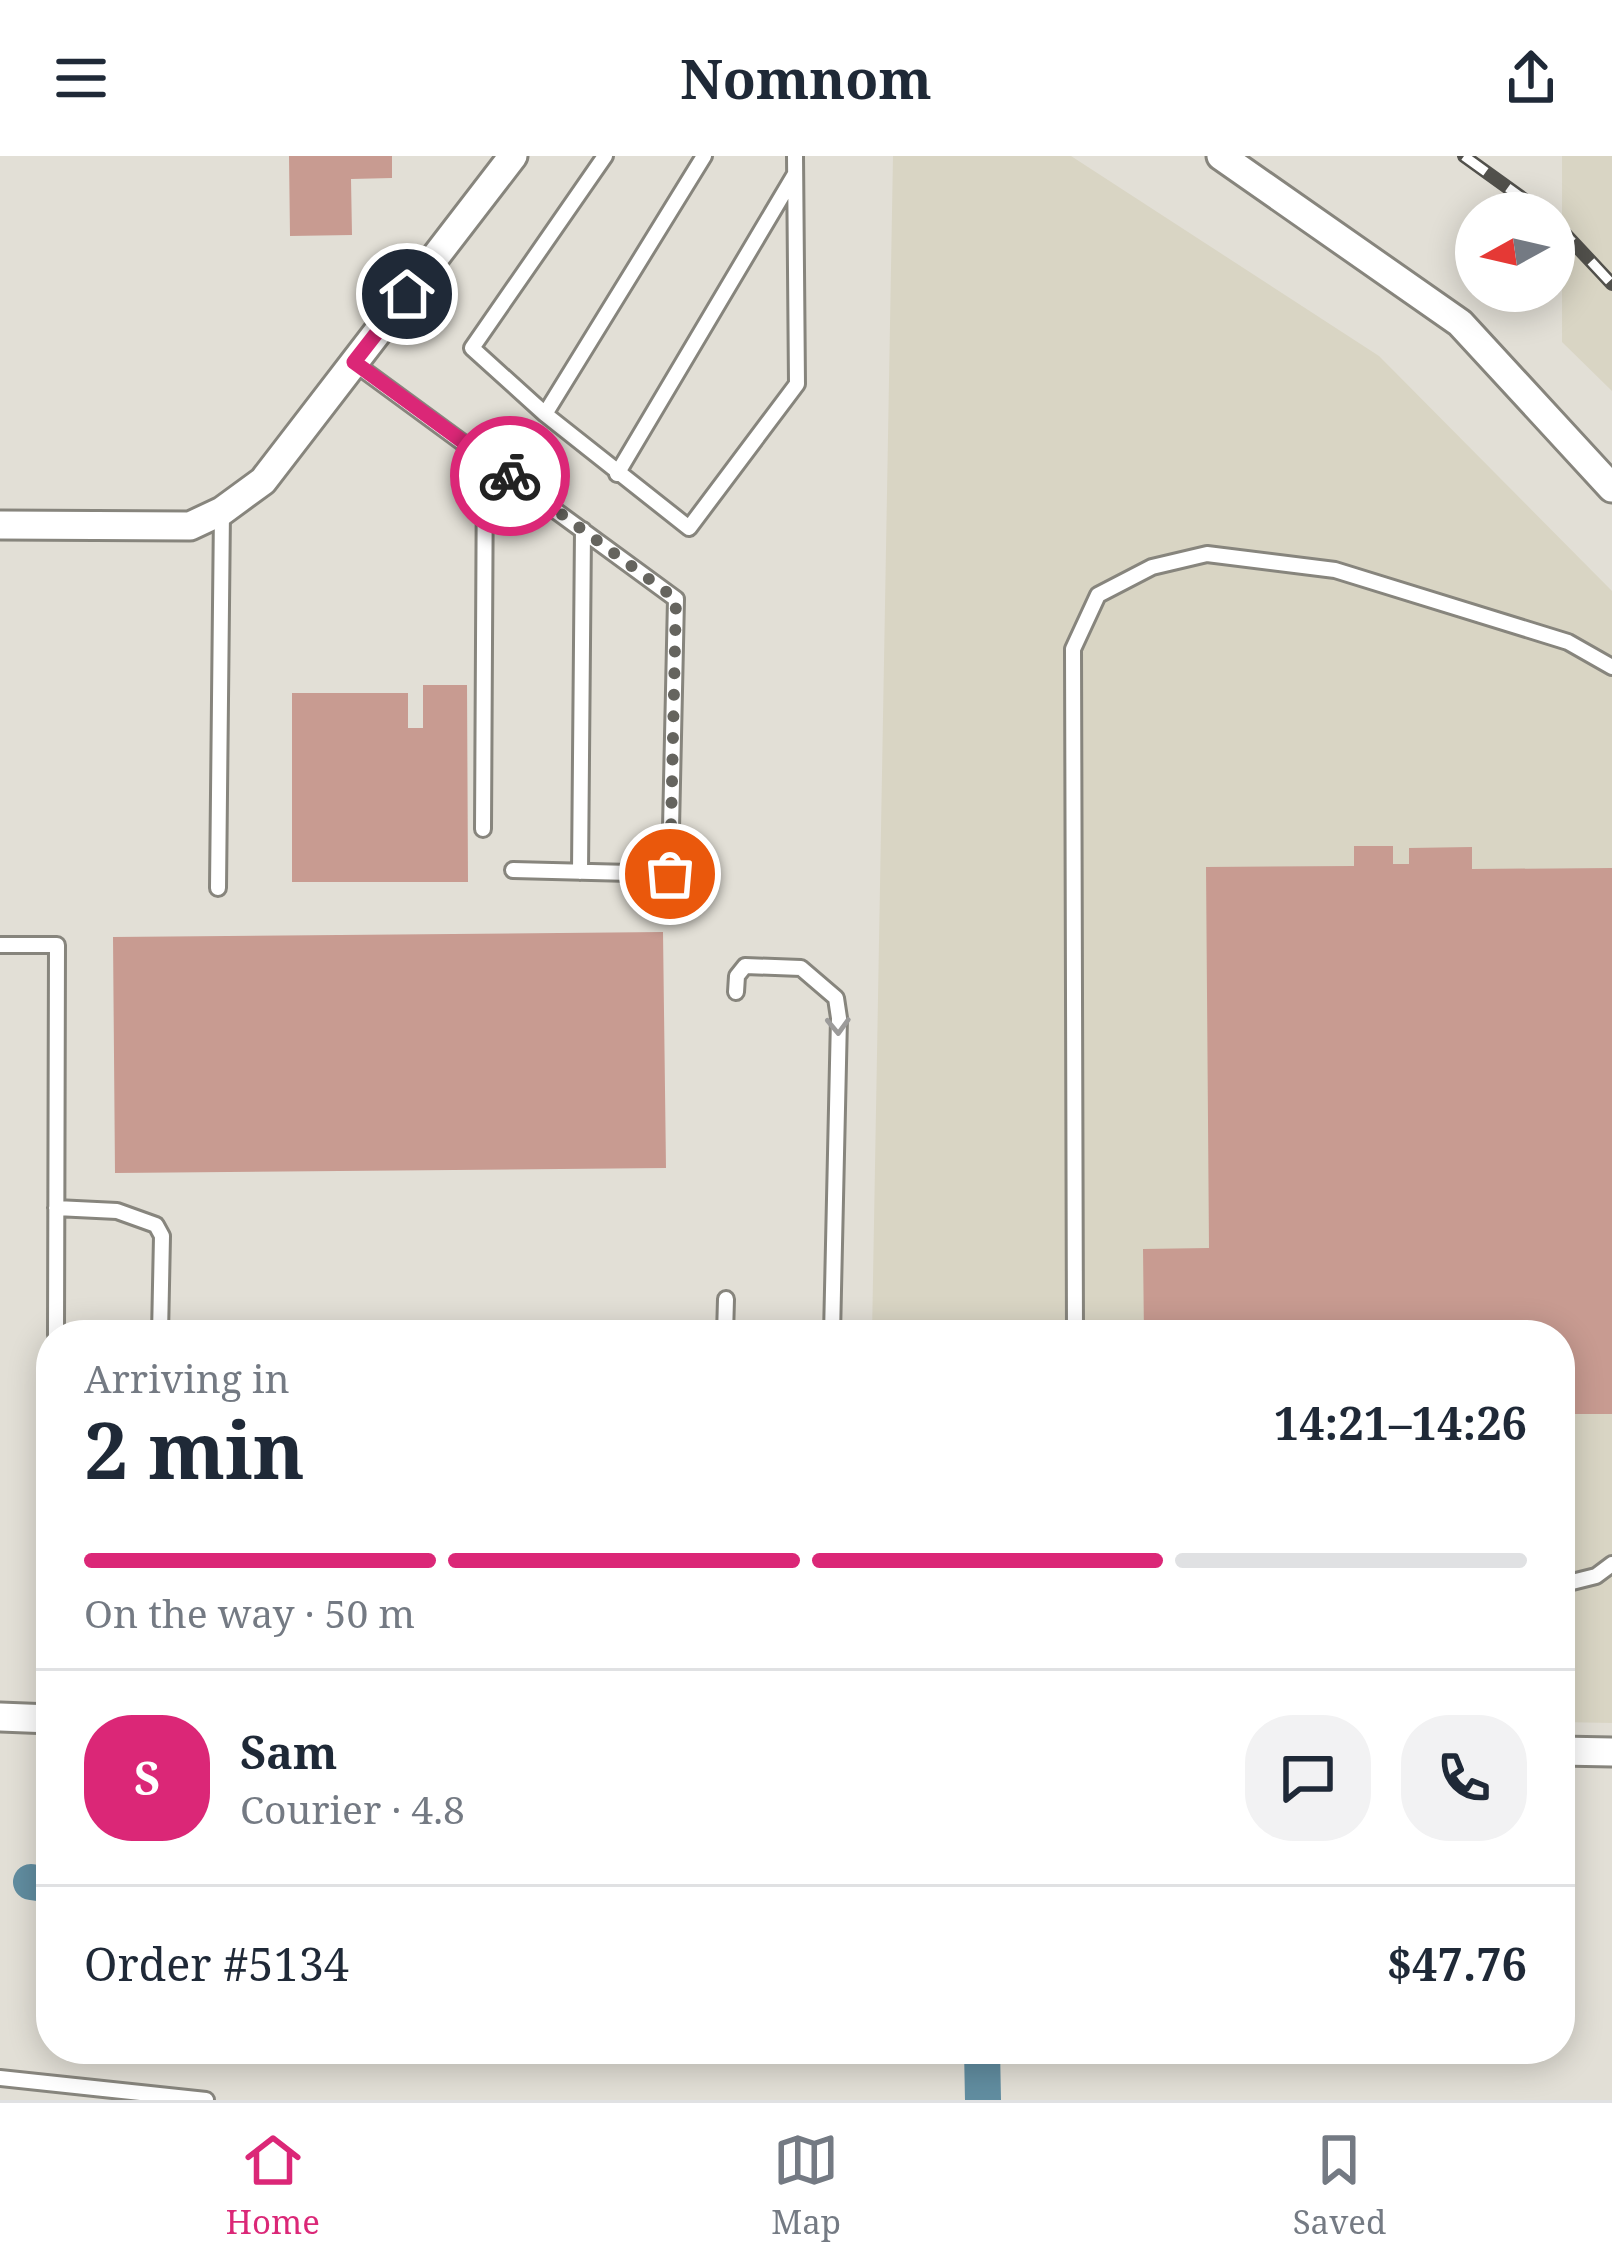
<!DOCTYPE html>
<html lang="en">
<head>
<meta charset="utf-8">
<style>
  body { margin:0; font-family:"Noto Serif",serif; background:#f2f2f3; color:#1f2937; height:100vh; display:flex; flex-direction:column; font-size:45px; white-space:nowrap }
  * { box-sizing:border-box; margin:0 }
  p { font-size:39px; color:#747a83 }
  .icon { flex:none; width:66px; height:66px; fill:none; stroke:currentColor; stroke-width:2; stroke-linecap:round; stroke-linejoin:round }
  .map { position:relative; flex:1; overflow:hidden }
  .details { position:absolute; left:36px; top:1164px; width:1539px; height:744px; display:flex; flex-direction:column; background:#fff; border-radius:48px; box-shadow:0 6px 30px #0003 }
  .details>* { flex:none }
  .needle { width:78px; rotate:262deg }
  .buttons { position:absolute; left:1455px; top:36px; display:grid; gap:24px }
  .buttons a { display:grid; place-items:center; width:120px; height:120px; border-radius:50%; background:#fff; box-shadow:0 6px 30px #0003; font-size:60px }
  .pin { position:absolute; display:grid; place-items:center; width:102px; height:102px; color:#fff; margin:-51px; border:6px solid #fff; border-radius:50%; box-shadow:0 3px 12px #0007 }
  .courier { position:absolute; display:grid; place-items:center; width:120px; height:120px; margin:-60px; border:9px solid #db2777; border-radius:50%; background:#fff; color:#222; box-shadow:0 3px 15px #0007 }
  .headline em { font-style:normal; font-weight:700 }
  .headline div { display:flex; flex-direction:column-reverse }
  .headline { display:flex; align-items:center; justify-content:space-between; height:204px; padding:0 48px }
  h1 { font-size:78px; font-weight:700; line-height:90px }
  .bar { display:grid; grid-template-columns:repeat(4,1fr); gap:18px 12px; align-content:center; height:144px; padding:0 48px }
  .bar i { height:15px; border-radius:9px; background:#e0e1e3 }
  .bar .selected { background:#db2777 }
  .bar p { grid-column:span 4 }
  .line { display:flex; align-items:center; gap:30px; padding:0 48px; border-top:3px solid #e0e1e3 }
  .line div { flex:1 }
  .round { display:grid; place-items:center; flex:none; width:126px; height:126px; border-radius:48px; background:#f2f2f3 }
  header { display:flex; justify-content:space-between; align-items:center; height:156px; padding:0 48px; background:#fff; font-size:54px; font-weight:700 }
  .tabs { display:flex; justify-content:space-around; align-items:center; height:168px; border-top:3px solid #e0e1e3; background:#fff; font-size:33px; color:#747a83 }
  .tabs a { display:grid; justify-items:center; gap:6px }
  .tabs .selected { color:#db2777 }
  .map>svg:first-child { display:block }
  .built { fill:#d9d5c4 }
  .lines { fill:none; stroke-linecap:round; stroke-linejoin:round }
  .canal { stroke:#618da0; stroke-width:36 }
  .building { fill:#c89b91 }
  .lane-casing { stroke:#87857d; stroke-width:20 }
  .street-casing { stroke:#87857d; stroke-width:33 }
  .lane { stroke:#fff; stroke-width:14 }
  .street { stroke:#fff; stroke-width:27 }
  .rail-casing { stroke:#52514c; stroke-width:14 }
  .rail { stroke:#fff; stroke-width:9; stroke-dasharray:27; stroke-linecap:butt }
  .oneway { stroke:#9c9b9a }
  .done { stroke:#65645e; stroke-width:12; stroke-dasharray:0 21.6 }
  .route { stroke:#db2777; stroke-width:15 }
</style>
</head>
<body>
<header><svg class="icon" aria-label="menu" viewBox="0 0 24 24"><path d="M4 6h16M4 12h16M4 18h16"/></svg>Nomnom<svg class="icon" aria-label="share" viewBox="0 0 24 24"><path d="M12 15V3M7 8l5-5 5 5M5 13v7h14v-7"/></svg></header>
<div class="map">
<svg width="1612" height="1944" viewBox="0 0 1612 1944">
  <rect width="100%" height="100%" fill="#e2dfd6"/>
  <path class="built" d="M 893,0 L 1071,0 L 1379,200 L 1612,435 L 1612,1567 L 1560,1566 L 1560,1179 L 872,1179 Z
    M 1562,0 L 1612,0 L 1612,235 L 1562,186 Z"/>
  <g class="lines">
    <path class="canal" d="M 31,1726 L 51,1729
      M 982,1893 L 983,1944"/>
  </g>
  <path class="building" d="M 289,0 L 392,0 L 392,22 L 351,23 L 352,79 L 290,80 Z
    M 423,529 L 467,529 L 468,726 L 292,726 L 292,537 L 408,537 L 408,572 L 423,572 Z
    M 1354,690 L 1393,690 L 1393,708 L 1409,708 L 1409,692 L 1472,691 L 1472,713 L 1612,712 L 1612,1258 L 1560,1258 L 1560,1179 L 1144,1179 L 1143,1093 L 1209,1092 L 1206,711 L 1354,710 Z
    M 663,776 L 666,1012 L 115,1017 L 113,781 Z"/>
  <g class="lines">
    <g class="lane-casing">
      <path id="lane" d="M 704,0 L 545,258 L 689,372 L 797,228 L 795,0
        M 354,207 L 676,443 L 670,718 L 513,714
        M 545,258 L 472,192 L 605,0
        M 617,318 L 795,18
        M 483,673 L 485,302
        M 580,716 L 583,374
        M 218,732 L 222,355
        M 0,789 L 57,789 L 56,1179
        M 736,836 L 737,820 L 745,810 L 801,812 L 836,842 L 839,862 L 832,1179
        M 56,1052 L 117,1055 L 156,1069 L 162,1080 L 160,1179
        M 725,1179 L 726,1143
        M 1075,1179 L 1073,493 L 1098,439 L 1152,411 L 1207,398 L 1335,414 L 1568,486 L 1612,511
        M 1560,1429 L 1596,1420 L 1612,1408
        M 0,1922 L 206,1944"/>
    </g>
    <g class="street-casing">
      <path id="street" d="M 1221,0 L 1460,167 L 1612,332
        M 0,369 L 190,370 L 222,355 L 263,325 L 513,0
        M 0,1561 L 51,1563
        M 1560,1595 L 1612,1596"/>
    </g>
    <use href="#lane" class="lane"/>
    <use href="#street" class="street"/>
    <g class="rail-casing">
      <path id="rail" d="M 1464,0 L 1543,57
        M 1554,66 L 1612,128"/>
    </g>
    <use href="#rail" class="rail"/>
  </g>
  <defs><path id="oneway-chevron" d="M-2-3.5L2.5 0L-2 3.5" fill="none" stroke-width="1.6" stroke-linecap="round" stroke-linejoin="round" transform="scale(3)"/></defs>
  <use class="oneway" href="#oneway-chevron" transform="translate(838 870) rotate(88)"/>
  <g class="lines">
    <path class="done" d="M 510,320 L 676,443 L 670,718"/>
    <path class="route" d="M 407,138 L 354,206 L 510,320"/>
  </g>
</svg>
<div class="buttons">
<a><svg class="needle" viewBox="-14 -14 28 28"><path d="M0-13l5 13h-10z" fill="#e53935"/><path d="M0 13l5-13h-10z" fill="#747a83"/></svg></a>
</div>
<div class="pin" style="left:670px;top:718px;background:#ea580c"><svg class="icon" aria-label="bag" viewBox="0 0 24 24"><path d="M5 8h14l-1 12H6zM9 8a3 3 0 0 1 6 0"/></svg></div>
<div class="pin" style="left:407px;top:138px;background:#1f2937"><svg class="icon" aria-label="home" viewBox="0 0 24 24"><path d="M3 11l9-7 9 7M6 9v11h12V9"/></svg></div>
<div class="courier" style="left:510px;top:320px"><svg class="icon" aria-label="bike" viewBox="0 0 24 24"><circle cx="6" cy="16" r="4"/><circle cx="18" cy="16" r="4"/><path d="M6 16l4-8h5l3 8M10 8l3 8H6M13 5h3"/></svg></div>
<section class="details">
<div class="headline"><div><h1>2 min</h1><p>Arriving in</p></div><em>14:21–14:26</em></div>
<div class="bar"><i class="selected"></i><i class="selected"></i><i class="selected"></i><i></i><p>On the way · 50 m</p></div>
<div class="line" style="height:216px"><b class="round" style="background:#db2777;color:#fff">S</b><div><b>Sam</b><p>Courier · 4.8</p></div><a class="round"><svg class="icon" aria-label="chat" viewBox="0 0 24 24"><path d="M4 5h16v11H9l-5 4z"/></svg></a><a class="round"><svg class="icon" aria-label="phone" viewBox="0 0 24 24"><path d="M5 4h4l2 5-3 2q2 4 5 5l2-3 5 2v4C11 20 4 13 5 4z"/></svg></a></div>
<div class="line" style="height:156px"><div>Order #5134</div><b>$47.76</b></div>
</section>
</div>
<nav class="tabs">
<a class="selected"><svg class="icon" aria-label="home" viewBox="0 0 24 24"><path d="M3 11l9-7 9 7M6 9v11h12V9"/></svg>Home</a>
<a><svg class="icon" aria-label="map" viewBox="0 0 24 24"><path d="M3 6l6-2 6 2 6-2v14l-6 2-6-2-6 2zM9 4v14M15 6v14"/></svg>Map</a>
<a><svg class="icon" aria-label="saved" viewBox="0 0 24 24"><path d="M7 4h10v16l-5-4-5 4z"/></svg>Saved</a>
</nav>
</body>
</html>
